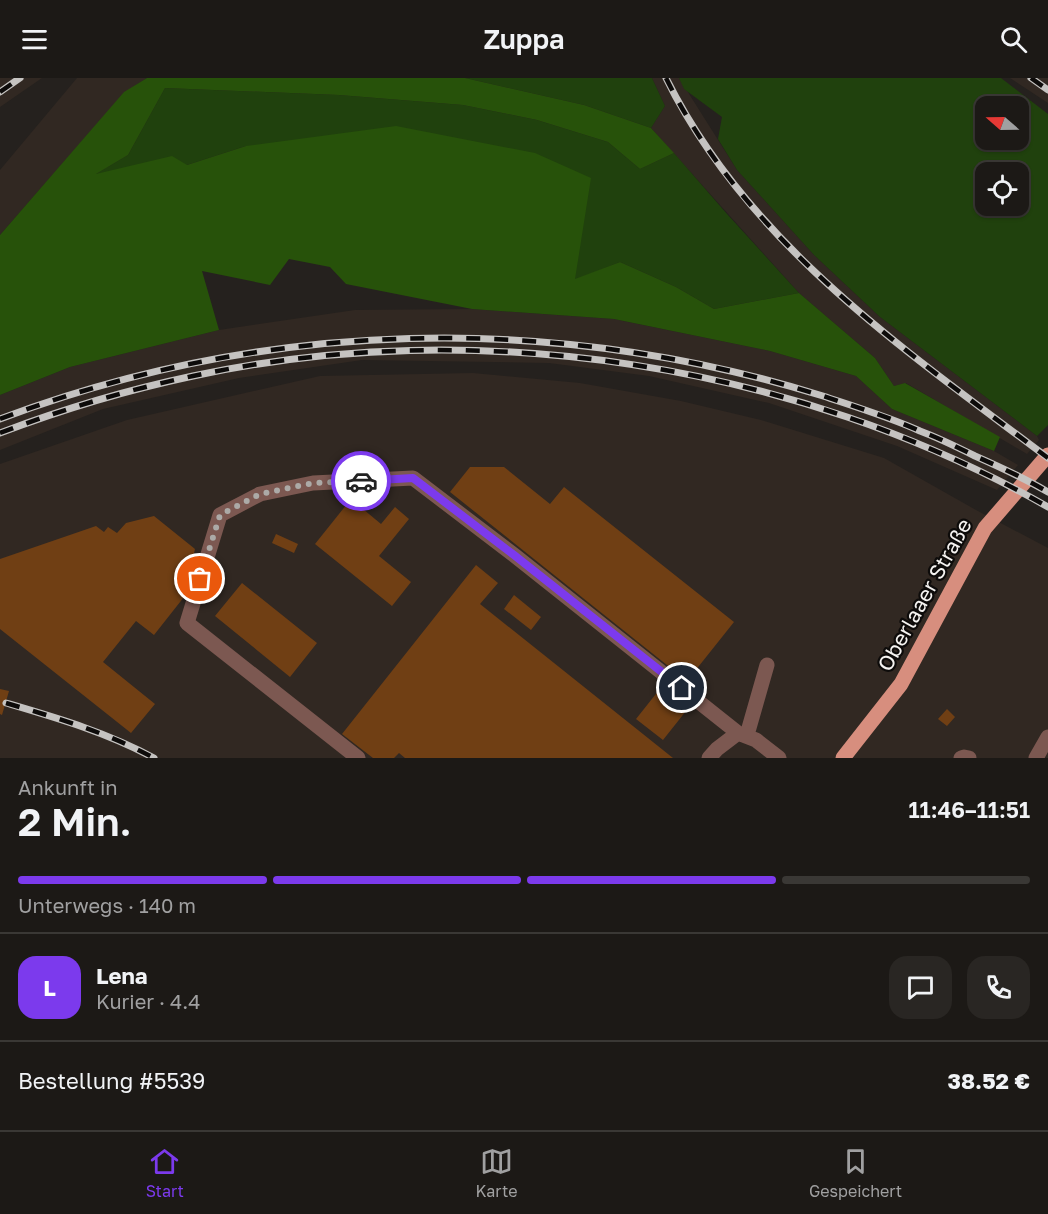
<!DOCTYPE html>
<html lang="de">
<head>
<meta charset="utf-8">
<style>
  body { margin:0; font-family:"Golos Text",sans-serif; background:#292623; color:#f1f3f6; height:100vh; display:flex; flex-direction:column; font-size:22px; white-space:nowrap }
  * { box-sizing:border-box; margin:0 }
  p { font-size:20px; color:#a0a0a1 }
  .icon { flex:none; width:33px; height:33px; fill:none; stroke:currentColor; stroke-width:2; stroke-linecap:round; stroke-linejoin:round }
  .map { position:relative; height:680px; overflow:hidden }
  .drawer { display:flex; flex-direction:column; background:#1c1916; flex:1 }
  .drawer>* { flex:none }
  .needle { width:39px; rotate:290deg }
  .buttons { position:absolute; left:975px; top:18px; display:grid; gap:12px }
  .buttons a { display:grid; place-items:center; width:54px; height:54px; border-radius:12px; background:#1c1916; box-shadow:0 2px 4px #0004,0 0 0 2px #3a3835; font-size:30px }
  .pin { position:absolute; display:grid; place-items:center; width:51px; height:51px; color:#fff; margin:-26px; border:3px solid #fff; border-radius:50%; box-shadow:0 2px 6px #0007 }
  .courier { position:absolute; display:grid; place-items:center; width:60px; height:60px; margin:-30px; border:4px solid #7c3aed; border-radius:50%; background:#fff; color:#222; box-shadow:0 2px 8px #0007 }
  .head em { font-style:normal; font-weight:600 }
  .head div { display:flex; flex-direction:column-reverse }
  .head { display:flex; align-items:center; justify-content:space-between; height:102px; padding:0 18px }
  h1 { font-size:39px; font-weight:600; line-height:45px }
  .bar { display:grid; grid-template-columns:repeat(4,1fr); gap:9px 6px; align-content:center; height:72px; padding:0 18px }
  .bar i { height:8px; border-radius:4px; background:#3a3835 }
  .bar .current { background:#7c3aed }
  .bar p { grid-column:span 4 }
  .line { display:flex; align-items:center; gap:15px; padding:0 18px; border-top:2px solid #3a3835 }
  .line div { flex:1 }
  .round { display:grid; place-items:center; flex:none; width:63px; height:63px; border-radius:18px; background:#292623 }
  header { display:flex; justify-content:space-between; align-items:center; height:78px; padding:0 18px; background:#1c1916; font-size:27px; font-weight:600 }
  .tab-bar { display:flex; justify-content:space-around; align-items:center; height:84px; border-top:2px solid #3a3835; background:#1c1916; font-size:16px; color:#a0a0a1 }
  .tab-bar a { display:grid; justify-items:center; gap:3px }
  .tab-bar .current { color:#7c3aed }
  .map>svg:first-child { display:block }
  .built { fill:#312822 }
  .green { fill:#20410d; fill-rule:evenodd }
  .forest { fill:#27520a }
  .building { fill:#703f14 }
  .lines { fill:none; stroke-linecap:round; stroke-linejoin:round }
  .minor { stroke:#7c5851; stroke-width:15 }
  .major { stroke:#d78e7e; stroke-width:15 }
  .rail-casing { stroke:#c5c3c1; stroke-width:7 }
  .rail { stroke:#0d0b0a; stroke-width:4.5; stroke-dasharray:14; stroke-linecap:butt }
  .done { stroke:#acaaa7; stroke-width:6; stroke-dasharray:0 10.8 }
  .route { stroke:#7c3aed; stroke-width:8 }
  .labels { text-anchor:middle; stroke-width:4.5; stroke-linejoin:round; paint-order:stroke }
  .street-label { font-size:21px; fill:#f5f3f1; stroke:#0d0b0a }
</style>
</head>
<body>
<header><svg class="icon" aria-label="menu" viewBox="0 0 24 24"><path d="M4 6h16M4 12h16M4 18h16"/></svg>Zuppa<svg class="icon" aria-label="search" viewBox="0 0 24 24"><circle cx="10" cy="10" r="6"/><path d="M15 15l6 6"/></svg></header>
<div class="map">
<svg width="1048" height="680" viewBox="0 0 1048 680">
  <rect width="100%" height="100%" fill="#25211e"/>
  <path class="built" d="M 0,0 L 42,0 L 0,29 Z
    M 77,0 L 147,0 L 124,15 L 0,157 L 0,92 Z
    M 652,0 L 679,0 L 737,92 L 814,177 L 880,239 L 1037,358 L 1039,362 L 1027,376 L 906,305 L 894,308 L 875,280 L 799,215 L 651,50 L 665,28 Z
    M 1010,0 L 1048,0 L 1048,25 Z
    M 472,231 L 614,241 L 770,273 L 856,298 L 892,331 L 994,373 L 1018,387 L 997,412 L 897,368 L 769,325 L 649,298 L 549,285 L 362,282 L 239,300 L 103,331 L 0,372 L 0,317 L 70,289 L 219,252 L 355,232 Z
    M 473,295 L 580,305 L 681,323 L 761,342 L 884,380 L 976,432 L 1048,470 L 1048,680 L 0,680 L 0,386 L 127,342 L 320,298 Z"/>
  <path class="green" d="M 465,0 L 652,0 L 665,28 L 651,50 L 584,27 Z
    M 679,0 L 1001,0 L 1048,36 L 1048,347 L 1037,358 L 880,239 L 814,177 L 737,92 L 718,61 L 722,39 L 684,11 ZM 986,28 L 1018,28 L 1018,62 L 986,62 ZM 1018,94 L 1018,128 L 986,128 L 986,94 Z
    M 165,10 L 339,17 L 463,27 L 537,42 L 608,64 L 640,91 L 674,75 L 727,136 L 799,215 L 714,231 L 676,209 L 620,184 L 575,202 L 246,68 L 187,87 L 94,97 L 128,77 Z"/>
  <path class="forest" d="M 147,0 L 465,0 L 584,27 L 651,50 L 674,75 L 640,91 L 608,64 L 537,42 L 463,27 L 339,17 L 165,10 L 128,77 L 96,96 L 172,78 L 187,87 L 246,68 L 396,48 L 535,75 L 591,100 L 575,201 L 620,184 L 676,209 L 714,231 L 799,215 L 875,280 L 894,308 L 905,305 L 1000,359 L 994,373 L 892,331 L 856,298 L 770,273 L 614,241 L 472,231 L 346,206 L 330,189 L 289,181 L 270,207 L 202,193 L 219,252 L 70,289 L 0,317 L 0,157 L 124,14 Z"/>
  <path class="building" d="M 470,389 L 504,389 L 550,426 L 564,409 L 734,544 L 687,603 L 450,414 Z
    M 351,421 L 381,446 L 395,429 L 409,441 L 379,478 L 411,504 L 392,528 L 315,466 Z
    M 154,438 L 195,471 L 184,519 L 154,557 L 136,543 L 103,584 L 155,626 L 131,655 L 0,551 L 0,481 L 96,448 L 104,454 L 108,449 L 117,455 L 126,445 Z
    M 276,456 L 298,466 L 294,475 L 272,465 Z
    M 476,487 L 498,505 L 480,526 L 673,680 L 405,680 L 399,675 L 394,680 L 373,680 L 342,656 Z
    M 242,505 L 317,565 L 290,599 L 215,538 Z
    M 514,517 L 541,539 L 531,552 L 504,531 Z
    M 663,607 L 690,628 L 663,662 L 636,641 Z
    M 0,611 L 9,613 L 2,637 L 0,636 Z
    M 947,631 L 955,639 L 947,648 L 938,641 Z"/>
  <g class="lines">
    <path class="minor" d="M 747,657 L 767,587
      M 358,680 L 187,545 L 220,437 L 260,416 L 313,405 L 413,400 L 514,477 L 738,655 L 756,662 L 779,680
      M 709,680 L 717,671 L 738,655
      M 961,680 L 964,679 L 969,680
      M 1036,680 L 1048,659"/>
    <path class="major" d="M 843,680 L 901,606 L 985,450 L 1048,377"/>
    <g class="rail-casing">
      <path id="rail" d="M 666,0 C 748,166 905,272 1048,380
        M 1031,0 L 1048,12
        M 0,14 L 20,0
        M 0,341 C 266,241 552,234 823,318 C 856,329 889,339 920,353 C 939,360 957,369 975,378 C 1000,389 1024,400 1048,414
        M 0,355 C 63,331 127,312 193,298 C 476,237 796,285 1048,429
        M 6,625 C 57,640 106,654 154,680"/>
    </g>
    <use href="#rail" class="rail"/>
  </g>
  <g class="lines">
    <path class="done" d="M 200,501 L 220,437 L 260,416 L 313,405 L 361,403"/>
    <path class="route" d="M 361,403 L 413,400 L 514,477 L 682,610"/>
  </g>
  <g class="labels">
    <g class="street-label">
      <text transform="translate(925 517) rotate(-61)" y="7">Oberlaaer Straße</text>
    </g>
  </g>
</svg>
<div class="buttons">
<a><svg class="needle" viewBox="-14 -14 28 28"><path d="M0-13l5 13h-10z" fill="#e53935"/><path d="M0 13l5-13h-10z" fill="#a0a0a1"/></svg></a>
<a><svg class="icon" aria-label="locate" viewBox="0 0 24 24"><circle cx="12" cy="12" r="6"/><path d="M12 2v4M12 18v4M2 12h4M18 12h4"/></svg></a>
</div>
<div class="pin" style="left:200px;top:501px;background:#ea580c"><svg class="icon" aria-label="bag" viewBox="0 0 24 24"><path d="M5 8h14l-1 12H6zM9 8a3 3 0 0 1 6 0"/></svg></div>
<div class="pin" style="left:682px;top:610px;background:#1f2937"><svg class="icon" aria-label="home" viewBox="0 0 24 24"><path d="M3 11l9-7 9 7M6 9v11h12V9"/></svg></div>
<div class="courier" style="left:361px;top:403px"><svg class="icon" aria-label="car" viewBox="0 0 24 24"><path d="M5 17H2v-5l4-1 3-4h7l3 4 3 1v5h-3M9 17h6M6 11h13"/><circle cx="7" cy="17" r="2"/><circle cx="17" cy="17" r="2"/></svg></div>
</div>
<section class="drawer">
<div class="head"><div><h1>2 Min.</h1><p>Ankunft in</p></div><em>11:46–11:51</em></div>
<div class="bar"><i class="current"></i><i class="current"></i><i class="current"></i><i></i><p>Unterwegs · 140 m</p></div>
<div class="line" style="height:108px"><b class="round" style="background:#7c3aed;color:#fff">L</b><div><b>Lena</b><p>Kurier · 4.4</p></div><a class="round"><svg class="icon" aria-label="chat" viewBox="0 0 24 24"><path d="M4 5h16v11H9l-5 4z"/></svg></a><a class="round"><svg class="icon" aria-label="phone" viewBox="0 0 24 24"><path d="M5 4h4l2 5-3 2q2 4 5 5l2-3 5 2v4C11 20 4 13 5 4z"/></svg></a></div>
<div class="line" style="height:78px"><div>Bestellung #5539</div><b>38.52 €</b></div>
</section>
<nav class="tab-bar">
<a class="current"><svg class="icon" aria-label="home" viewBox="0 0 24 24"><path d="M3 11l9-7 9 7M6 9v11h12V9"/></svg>Start</a>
<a><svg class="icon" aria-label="map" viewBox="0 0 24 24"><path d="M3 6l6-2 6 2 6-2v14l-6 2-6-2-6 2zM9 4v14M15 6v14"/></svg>Karte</a>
<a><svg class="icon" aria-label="saved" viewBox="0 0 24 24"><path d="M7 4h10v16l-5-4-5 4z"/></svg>Gespeichert</a>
</nav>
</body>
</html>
